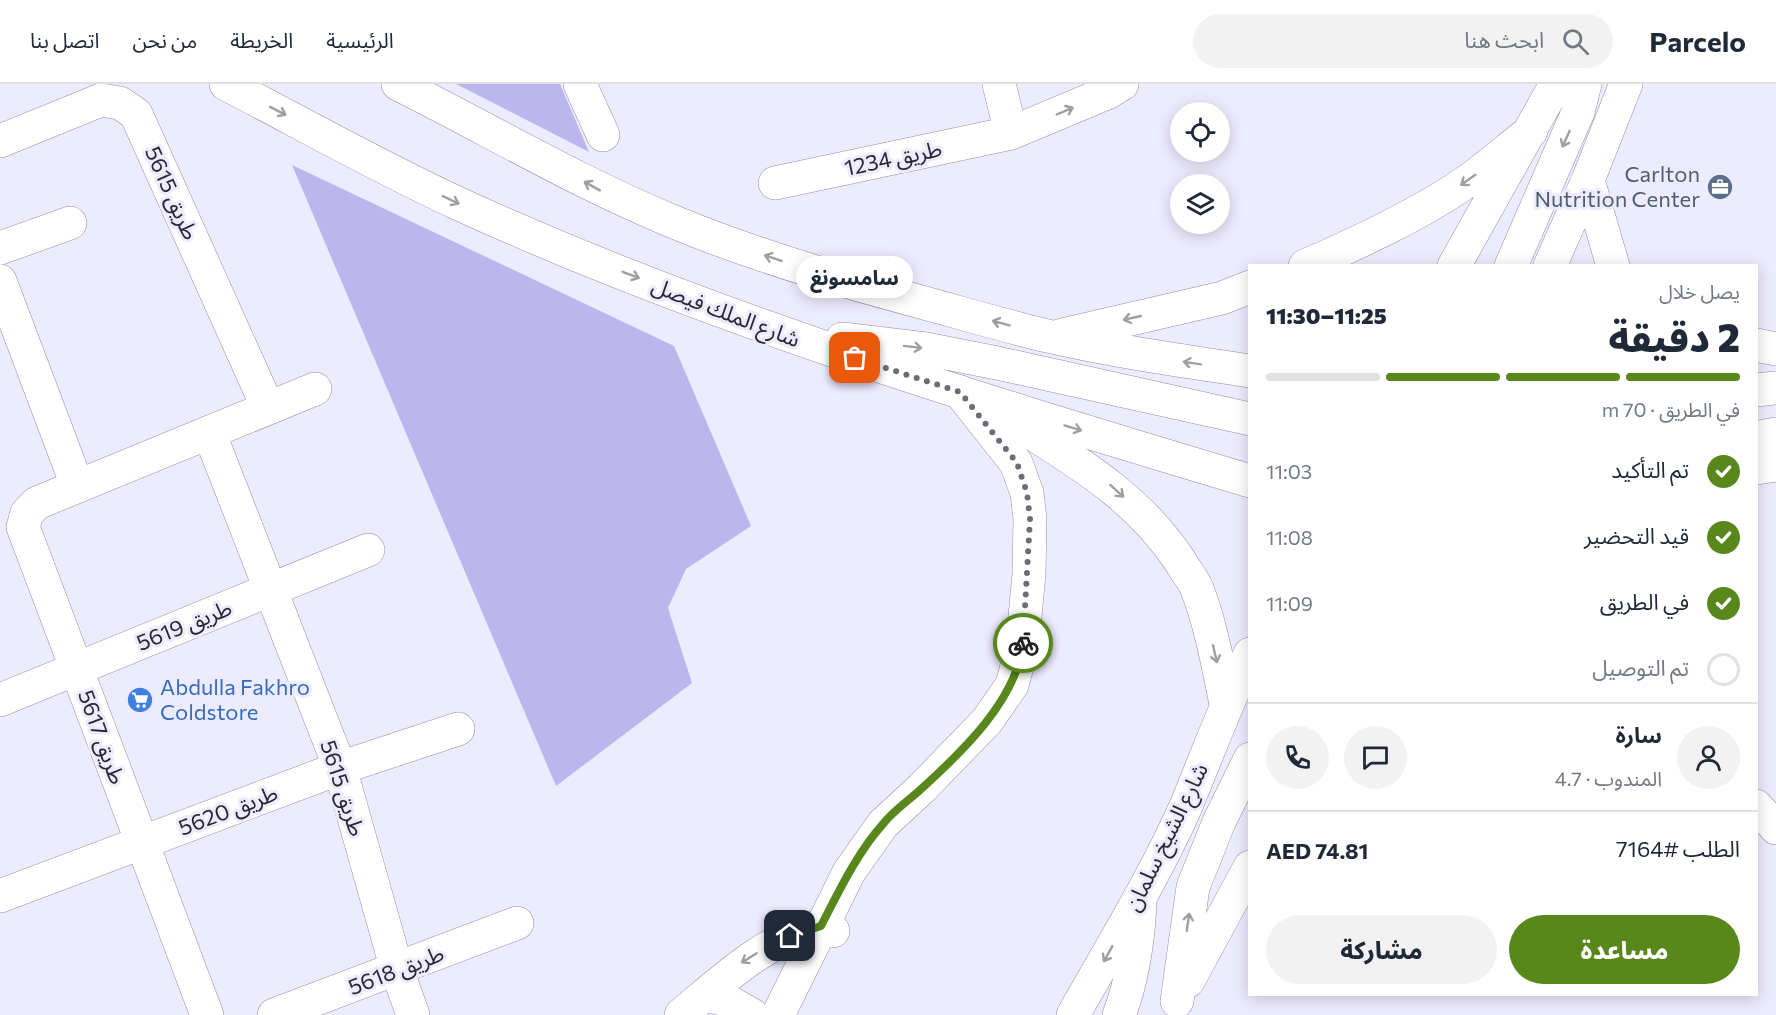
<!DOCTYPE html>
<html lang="ar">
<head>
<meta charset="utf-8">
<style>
  body { margin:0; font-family:Commissioner,"Noto Sans Arabic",sans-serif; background:#f2f2f3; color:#1f2937; direction:rtl; height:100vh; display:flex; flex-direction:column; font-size:22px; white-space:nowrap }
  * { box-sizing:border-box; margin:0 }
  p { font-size:20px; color:#747a83 }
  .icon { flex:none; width:33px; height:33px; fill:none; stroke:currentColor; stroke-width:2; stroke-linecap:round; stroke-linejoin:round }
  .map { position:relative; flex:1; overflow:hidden; direction:ltr }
  .details { position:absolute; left:1248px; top:180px; width:510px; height:732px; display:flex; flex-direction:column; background:#fff; border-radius:0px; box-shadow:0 3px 15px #0003; direction:rtl }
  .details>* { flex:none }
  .buttons { position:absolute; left:1170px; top:18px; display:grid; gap:12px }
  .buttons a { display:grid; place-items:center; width:60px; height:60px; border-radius:50%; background:#fff; box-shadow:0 3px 15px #0003; font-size:30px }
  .pin { position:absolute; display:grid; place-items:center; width:51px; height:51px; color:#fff; margin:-26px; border-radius:12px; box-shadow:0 3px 9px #0006 }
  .courier { position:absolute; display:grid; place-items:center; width:60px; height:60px; margin:-30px; border:4px solid #58881b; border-radius:50%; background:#fff; color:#222; box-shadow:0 2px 8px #0007 }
  .bubble { position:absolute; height:42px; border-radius:21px; background:#fff; box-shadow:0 3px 15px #0003; font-size:20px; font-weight:800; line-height:42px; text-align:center; direction:rtl }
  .summary em { font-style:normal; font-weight:800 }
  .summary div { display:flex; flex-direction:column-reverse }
  .summary { display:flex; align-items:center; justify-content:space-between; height:102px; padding:0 18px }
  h1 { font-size:39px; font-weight:800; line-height:45px }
  .bar { display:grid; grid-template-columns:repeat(4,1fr); gap:9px 6px; align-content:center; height:72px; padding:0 18px }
  .bar i { height:8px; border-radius:4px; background:#e0e1e3 }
  .bar .on { background:#58881b }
  .bar p { grid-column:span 4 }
  .line { display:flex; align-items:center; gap:15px; padding:0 18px; border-top:2px solid #e0e1e3 }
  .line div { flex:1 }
  .round { display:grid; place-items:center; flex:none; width:63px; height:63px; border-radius:32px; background:#f2f2f3 }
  ol { padding:0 18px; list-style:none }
  li { display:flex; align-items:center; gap:18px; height:66px }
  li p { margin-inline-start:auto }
  li .icon { padding:6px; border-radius:50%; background:#58881b; color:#fff; stroke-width:4 }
  li:last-child { color:#747a83 }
  li i { width:33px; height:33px; border:3px solid #e0e1e3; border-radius:50% }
  .primary-button { display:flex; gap:12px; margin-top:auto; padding:12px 18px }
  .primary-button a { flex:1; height:69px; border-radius:36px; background:#58881b; color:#fff; font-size:24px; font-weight:800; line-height:69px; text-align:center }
  .primary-button a+a { background:#f2f2f3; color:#1f2937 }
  header { display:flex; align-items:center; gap:36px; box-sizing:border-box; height:84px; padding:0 30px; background:#fff; border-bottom:2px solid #e0e1e3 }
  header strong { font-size:28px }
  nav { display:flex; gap:33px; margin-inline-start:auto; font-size:21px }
  .search { width:420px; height:54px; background:#f2f2f3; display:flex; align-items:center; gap:15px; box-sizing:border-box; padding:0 21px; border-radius:33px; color:#747a83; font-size:22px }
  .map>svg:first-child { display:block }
  .green { fill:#bcb5ee }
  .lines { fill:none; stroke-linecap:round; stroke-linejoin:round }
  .minor-casing { stroke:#918fa5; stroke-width:34 }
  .major-casing { stroke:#918fa5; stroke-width:34 }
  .minor { stroke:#fff; stroke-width:33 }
  .major { stroke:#fff; stroke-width:33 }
  .oneway { stroke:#9f9ea2 }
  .done { stroke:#6e6c79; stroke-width:6; stroke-dasharray:0 10.8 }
  .route { stroke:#58881b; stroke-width:8 }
  .labels { text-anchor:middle; stroke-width:6; stroke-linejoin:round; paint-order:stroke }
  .street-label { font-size:22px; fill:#292831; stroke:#edebfe }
  .service-label { font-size:22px; fill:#4e5e75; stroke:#edebfe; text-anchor:end }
  .shop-label { font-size:22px; fill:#366cbe; stroke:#edebfe; text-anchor:start }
</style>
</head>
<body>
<header>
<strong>Parcelo</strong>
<div class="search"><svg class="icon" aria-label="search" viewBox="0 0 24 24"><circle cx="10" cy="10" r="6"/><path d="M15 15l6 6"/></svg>ابحث هنا</div>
<nav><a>الرئيسية</a><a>الخريطة</a><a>من نحن</a><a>اتصل بنا</a></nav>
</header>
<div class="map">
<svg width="1776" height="931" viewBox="0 0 1776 931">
  <rect width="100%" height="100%" fill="#edebfe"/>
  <path class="green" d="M 456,0 L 560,0 L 589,68 Z
    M 292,81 L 674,262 L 751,442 L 686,485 L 668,524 L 692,599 L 556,702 Z"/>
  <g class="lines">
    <g class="minor-casing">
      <path id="minor" d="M 580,0 L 603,51
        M 999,0 L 1011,49
        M 0,57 L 101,16 L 120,19 L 136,30 L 268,324
        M 775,99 L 1011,49 L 1109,8 L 1122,0
        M 0,164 L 70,139
        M 0,197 L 77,401
        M 209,348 L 340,684 L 397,886 L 413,931
        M 0,616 L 368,466
        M 1756,722 L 1776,744
        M 0,812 L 340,684 L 458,645
        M 705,911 L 726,916 L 752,931
        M 207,931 L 23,443 L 27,429 L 37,419 L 315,305
        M 274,931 L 517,839
        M 681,931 C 725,894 764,856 821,842 L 833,847
        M 778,931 L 849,788 L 883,740 L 922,704 L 987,637 L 1012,601 L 1022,564 L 1029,490 L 1030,435 L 1027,409 L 1016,379 L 960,308"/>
    </g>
    <g class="major-casing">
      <path id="major" d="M 226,0 C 303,40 379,83 457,119 C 712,236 981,316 1250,397
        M 398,0 C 490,46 579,99 674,138 C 754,171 838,196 921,218 C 965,230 1008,243 1052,253 C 1118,268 1184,277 1250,287
        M 1588,96 L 1613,182
        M 1305,182 C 1358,159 1421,130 1469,96 C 1490,81 1510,63 1531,47
        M 1454,182 L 1556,0
        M 1511,182 L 1578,28 L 1585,0
        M 1550,182 L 1588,96 L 1626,0
        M 1062,251 L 1222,214 L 1250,203
        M 842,255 L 926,265 L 997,279 L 1250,335
        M 1756,261 L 1776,265
        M 1756,306 L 1776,304
        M 1013,337 C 1077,378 1137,412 1180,477 C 1185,486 1193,495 1197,505 C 1211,541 1218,581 1226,620
        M 1756,354 L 1776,350
        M 1756,384 L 1776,381
        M 1188,897 L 1250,783
        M 1177,917 L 1193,803 L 1219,738 L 1250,675
        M 1073,931 C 1112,862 1154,794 1186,722 C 1207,671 1226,620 1250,570
        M 1119,931 C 1133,895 1138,858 1140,820"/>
    </g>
    <use href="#minor" class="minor"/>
    <use href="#major" class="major"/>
  </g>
  <defs><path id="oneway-shaft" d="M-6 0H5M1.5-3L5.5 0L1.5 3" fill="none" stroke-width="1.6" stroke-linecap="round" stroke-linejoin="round" transform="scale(1.5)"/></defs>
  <g class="oneway">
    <use href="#oneway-shaft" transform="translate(278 27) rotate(27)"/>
    <use href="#oneway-shaft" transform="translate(1065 27) rotate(-23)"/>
    <use href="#oneway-shaft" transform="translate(1566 55) rotate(114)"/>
    <use href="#oneway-shaft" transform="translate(1468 96) rotate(145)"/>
    <use href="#oneway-shaft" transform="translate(592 102) rotate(-151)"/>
    <use href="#oneway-shaft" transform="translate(451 116) rotate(26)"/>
    <use href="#oneway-shaft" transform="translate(773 174) rotate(-162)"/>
    <use href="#oneway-shaft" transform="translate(631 191) rotate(21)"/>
    <use href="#oneway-shaft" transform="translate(1132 234) rotate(167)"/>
    <use href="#oneway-shaft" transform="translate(1001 239) rotate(-165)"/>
    <use href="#oneway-shaft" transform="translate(913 263) rotate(7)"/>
    <use href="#oneway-shaft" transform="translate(1192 279) rotate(-171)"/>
    <use href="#oneway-shaft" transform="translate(1073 344) rotate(17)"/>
    <use href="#oneway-shaft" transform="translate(1117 407) rotate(42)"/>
    <use href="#oneway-shaft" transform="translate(1215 570) rotate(77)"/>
    <use href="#oneway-shaft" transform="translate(1188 838) rotate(-82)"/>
    <use href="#oneway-shaft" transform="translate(1108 870) rotate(119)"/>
    <use href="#oneway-shaft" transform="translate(749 874) rotate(148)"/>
  </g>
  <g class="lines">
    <path class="done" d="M 855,274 L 960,308 L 1017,379 L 1027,409 L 1030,435 L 1023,559"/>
    <path class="route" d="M 790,852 L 821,842 C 839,807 857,769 883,740 C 893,727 908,717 920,706 C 961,669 1017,616 1023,559"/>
  </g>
  <defs>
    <g id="office-disc" transform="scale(1.35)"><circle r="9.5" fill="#5c6f8a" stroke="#edebfe"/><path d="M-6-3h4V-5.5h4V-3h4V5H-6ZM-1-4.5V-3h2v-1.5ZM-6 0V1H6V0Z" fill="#fff"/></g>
    <g id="supermarket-disc" transform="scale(1.35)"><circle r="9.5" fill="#3f7fe0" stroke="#edebfe"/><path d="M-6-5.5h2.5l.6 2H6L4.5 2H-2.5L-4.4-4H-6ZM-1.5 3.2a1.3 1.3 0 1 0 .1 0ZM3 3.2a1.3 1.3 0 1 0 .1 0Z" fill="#fff"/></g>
  </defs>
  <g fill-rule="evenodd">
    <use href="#office-disc" x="1720" y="103"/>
    <use href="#supermarket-disc" x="140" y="616"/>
  </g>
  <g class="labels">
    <g class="street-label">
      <text transform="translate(893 74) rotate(-12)" y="8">طريق 1234</text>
      <text transform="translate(172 109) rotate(66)" y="8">طريق 5615</text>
      <text transform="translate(726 228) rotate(21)" y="8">شارع الملك فيصل</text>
      <text transform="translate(184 541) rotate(-22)" y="8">طريق 5619</text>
      <text transform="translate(102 653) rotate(70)" y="8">طريق 5617</text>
      <text transform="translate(343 704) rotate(72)" y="8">طريق 5615</text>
      <text transform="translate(228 726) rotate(-21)" y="8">طريق 5620</text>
      <text transform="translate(1166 753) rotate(-64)" y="8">شارع الشيخ سلمان</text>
      <text transform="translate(396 886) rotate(-21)" y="8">طريق 5618</text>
    </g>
    <g class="service-label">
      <text x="1700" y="98">Carlton<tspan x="1700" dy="25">Nutrition Center</tspan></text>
    </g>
    <g class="shop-label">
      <text x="160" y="611">Abdulla Fakhro<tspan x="160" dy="25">Coldstore</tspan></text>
    </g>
  </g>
</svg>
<div class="buttons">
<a><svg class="icon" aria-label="locate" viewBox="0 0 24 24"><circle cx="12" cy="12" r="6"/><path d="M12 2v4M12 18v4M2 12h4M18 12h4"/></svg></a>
<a><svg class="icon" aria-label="layers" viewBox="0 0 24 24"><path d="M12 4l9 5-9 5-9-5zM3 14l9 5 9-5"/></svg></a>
</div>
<div class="pin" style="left:855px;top:274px;background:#ea580c"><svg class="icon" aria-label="bag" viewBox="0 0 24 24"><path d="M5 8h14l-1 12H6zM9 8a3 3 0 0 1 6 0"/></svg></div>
<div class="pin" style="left:790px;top:852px;background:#1f2937"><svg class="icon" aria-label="home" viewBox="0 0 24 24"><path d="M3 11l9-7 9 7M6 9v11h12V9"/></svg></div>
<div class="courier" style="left:1023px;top:559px"><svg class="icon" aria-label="bike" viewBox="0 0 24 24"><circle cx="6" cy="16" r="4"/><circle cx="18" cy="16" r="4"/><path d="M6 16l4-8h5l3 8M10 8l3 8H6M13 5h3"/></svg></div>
<div class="bubble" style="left:796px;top:172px;width:117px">سامسونغ</div>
<section class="details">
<div class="summary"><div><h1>2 دقيقة</h1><p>يصل خلال</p></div><em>11:25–11:30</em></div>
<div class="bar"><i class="on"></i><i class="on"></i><i class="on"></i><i></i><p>في الطريق · 70 m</p></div>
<ol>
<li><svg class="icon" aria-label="check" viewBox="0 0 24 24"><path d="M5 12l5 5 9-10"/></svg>تم التأكيد<p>11:03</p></li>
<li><svg class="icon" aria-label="check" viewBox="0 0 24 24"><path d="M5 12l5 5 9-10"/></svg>قيد التحضير<p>11:08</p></li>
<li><svg class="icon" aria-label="check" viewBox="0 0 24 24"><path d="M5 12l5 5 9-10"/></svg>في الطريق<p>11:09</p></li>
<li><i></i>تم التوصيل</li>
</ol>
<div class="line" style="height:108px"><a class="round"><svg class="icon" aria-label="person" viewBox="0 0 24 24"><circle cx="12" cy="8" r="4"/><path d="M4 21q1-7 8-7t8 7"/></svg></a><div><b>سارة</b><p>المندوب · 4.7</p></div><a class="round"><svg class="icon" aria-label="chat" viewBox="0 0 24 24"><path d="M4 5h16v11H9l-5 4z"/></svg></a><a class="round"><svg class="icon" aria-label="phone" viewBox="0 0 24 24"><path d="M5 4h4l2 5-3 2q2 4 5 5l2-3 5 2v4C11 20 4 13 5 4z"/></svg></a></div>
<div class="line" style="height:78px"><div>الطلب #7164</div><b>AED 74.81</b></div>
<div class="primary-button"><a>مساعدة</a><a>مشاركة</a></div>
</section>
</div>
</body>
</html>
